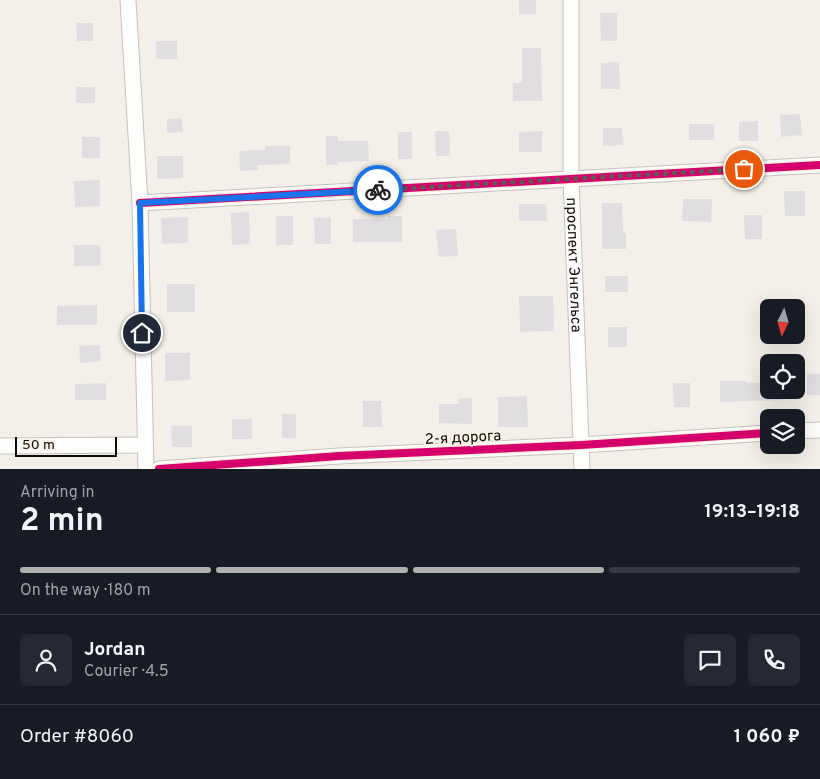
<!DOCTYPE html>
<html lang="en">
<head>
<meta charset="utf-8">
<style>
  body { margin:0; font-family:Overpass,sans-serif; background:#242831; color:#f1f3f6; height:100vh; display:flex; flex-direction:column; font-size:19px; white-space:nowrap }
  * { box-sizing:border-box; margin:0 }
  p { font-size:16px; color:#9ea1a6 }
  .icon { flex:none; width:28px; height:28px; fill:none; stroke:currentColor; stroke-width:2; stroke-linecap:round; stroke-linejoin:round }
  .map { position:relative; height:469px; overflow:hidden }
  .details { display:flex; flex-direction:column; background:#171b24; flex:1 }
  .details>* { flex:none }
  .needle { width:32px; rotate:185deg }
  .controls { position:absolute; left:760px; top:299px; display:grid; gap:10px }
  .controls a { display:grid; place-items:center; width:45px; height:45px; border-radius:8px; background:#171b24; box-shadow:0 5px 20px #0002; font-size:25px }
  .scale { position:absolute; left:15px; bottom:12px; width:102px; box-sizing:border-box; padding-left:5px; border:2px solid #0e0c08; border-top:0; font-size:14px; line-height:18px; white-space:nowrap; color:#0e0c08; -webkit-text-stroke:4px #f8f1e5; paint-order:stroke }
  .pin { position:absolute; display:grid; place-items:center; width:42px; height:42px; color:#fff; margin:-21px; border:2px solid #fff; border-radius:50%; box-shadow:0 1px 5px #0007 }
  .courier { position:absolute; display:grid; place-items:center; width:50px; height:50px; margin:-25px; border:4px solid #1a73e8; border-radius:50%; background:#fff; color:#222; box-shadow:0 1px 6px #0007 }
  .overview em { font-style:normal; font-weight:700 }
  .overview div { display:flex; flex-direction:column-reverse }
  .overview { display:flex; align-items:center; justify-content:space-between; height:85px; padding:0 20px }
  h1 { font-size:32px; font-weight:700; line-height:38px }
  .bar { display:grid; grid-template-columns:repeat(4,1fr); gap:8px 5px; align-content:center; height:60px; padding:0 20px }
  .bar i { height:6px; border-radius:4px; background:#363941 }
  .bar .selected { background:#afafae }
  .bar p { grid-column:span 4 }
  .line { display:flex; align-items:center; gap:12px; padding:0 20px; border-top:1px solid #363941 }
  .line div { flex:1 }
  .round { display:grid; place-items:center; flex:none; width:52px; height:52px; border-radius:8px; background:#242831 }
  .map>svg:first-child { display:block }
  .building { fill:#e1dee2 }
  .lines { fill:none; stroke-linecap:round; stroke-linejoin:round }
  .street-casing { stroke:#c5c2bc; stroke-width:17 }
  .street { stroke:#fdfdfc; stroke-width:15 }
  .cycleway-casing { stroke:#f8f1e5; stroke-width:11 }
  .cycleway { stroke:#d6006c; stroke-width:8 }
  .done { stroke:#5e5c57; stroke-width:5; stroke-dasharray:0 9 }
  .route { stroke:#1a73e8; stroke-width:6 }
  .labels { text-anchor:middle; stroke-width:4; stroke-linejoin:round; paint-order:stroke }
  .street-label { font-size:15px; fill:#0e0c08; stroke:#f8f1e5 }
</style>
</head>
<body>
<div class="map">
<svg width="820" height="469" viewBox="0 0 820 469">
  <rect width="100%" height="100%" fill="#f4f0e9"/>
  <path class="building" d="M 519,0 L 536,0 L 536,14 L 519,14 Z
    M 600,13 L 617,13 L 617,41 L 601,41 Z
    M 76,23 L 93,23 L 93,41 L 77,41 Z
    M 156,41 L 177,41 L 177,59 L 156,59 Z
    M 522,48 L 541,48 L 542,101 L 513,101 L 513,83 L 522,83 Z
    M 619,62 L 620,89 L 601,89 L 601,63 Z
    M 76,87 L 95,87 L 95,103 L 76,103 Z
    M 800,114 L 802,135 L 781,137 L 780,115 Z
    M 182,118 L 183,132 L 167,133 L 167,119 Z
    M 758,121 L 758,141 L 739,141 L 739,122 Z
    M 689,124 L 714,124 L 714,140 L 689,140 Z
    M 603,128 L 622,128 L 623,145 L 603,146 Z
    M 435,131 L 449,131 L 450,156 L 436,156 Z
    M 542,131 L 542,152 L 519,152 L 519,132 Z
    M 398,132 L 412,132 L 412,159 L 398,159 Z
    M 326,136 L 338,136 L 338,141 L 368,141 L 369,161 L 338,162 L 338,165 L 326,165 Z
    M 82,137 L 100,137 L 100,158 L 82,158 Z
    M 265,146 L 290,146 L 290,164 L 258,165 L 258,170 L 240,171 L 239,151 L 265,150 Z
    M 157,156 L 183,156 L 183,178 L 157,179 Z
    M 100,180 L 100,206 L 75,207 L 74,181 Z
    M 784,191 L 805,191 L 805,216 L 785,216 Z
    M 683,199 L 712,199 L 711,222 L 682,221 Z
    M 602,203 L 622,203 L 623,233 L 626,233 L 626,249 L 602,249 Z
    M 519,204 L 546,204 L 547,221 L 519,221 Z
    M 249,212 L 250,244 L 232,245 L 231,213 Z
    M 744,215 L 762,215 L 762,239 L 745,239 Z
    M 276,216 L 293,216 L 293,245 L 276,245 Z
    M 388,216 L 402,216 L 402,242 L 353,242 L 353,219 L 388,219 Z
    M 188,217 L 188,243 L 162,244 L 161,218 Z
    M 314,218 L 331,218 L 331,244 L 315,244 Z
    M 456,229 L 458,256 L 439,257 L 436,230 Z
    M 74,245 L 100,245 L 101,266 L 74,266 Z
    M 605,276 L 628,276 L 628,292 L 605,292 Z
    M 167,284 L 195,284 L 195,312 L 167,312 Z
    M 519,296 L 553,296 L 554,331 L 520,332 Z
    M 97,305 L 97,325 L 57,325 L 57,306 Z
    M 608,327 L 627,327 L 627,347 L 608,347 Z
    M 100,345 L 101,361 L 80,363 L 79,346 Z
    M 165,353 L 190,353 L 190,380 L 165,381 Z
    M 807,374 L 820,374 L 820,395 L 807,395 Z
    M 720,381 L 746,381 L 746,383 L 769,382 L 769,390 L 782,390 L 782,400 L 720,402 Z
    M 106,383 L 106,400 L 75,400 L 75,384 Z
    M 673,383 L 690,383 L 690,407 L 674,407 Z
    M 527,396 L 528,427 L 498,427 L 498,397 Z
    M 459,398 L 472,398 L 472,424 L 439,423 L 439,404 L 459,404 Z
    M 363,401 L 381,401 L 382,427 L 363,427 Z
    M 282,414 L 296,414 L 296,438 L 282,438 Z
    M 232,419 L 252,419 L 252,439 L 232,439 Z
    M 171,426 L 192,426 L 192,447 L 172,447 Z"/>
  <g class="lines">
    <g class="street-casing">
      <g id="street">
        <path d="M 128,0 L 140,203 L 146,469"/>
        <path id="s1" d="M 571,0 L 571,179 L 582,469"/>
        <path d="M 140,203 L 820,165"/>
        <path d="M 796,431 L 820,430"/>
        <path d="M 0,446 L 145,445"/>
        <path d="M 159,469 L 339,456 L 581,445 L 769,433"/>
      </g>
    </g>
    <use href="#street" class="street"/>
    <g class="cycleway-casing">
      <path id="cycleway" d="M 140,203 L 820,165
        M 159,469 L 339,456 L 581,445 L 769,433"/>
    </g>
    <use href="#cycleway" class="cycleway"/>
  </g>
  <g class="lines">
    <path class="done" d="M 378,190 L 744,169"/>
    <path class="route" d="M 142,333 L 140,203 L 378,190"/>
  </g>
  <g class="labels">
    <g class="street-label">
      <text dy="5" stroke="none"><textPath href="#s1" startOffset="265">проспект Энгельса</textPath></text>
      <text transform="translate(463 437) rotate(-3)" y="5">2-я дорога</text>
    </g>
  </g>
</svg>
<div class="controls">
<a><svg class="needle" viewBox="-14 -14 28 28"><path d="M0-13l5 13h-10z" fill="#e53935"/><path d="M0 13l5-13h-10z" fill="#9ea1a6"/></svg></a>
<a><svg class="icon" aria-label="locate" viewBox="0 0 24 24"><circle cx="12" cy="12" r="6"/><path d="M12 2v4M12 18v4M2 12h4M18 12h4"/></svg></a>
<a><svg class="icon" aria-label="layers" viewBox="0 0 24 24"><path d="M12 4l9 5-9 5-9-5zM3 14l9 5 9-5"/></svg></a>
</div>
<div class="scale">50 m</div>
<div class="pin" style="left:744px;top:169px;background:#ea580c"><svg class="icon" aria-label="bag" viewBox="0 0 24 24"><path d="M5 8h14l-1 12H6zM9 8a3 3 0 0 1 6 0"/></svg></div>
<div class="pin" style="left:142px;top:333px;background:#1f2937"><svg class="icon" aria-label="home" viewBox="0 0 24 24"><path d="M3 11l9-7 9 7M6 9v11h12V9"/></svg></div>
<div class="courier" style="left:378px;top:190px"><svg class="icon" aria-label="bike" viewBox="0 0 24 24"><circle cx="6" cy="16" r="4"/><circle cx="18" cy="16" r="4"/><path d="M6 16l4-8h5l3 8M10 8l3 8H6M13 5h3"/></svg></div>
</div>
<section class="details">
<div class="overview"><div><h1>2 min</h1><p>Arriving in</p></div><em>19:13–19:18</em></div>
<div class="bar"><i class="selected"></i><i class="selected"></i><i class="selected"></i><i></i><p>On the way · 180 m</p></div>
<div class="line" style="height:90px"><a class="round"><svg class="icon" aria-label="person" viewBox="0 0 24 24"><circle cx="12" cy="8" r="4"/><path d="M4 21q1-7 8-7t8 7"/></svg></a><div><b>Jordan</b><p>Courier · 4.5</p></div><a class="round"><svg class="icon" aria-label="chat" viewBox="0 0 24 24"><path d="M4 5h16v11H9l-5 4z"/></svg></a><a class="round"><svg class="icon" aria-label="phone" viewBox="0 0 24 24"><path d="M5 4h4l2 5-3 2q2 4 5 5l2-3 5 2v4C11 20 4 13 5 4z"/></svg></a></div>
<div class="line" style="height:65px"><div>Order #8060</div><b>1 060 ₽</b></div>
</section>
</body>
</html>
